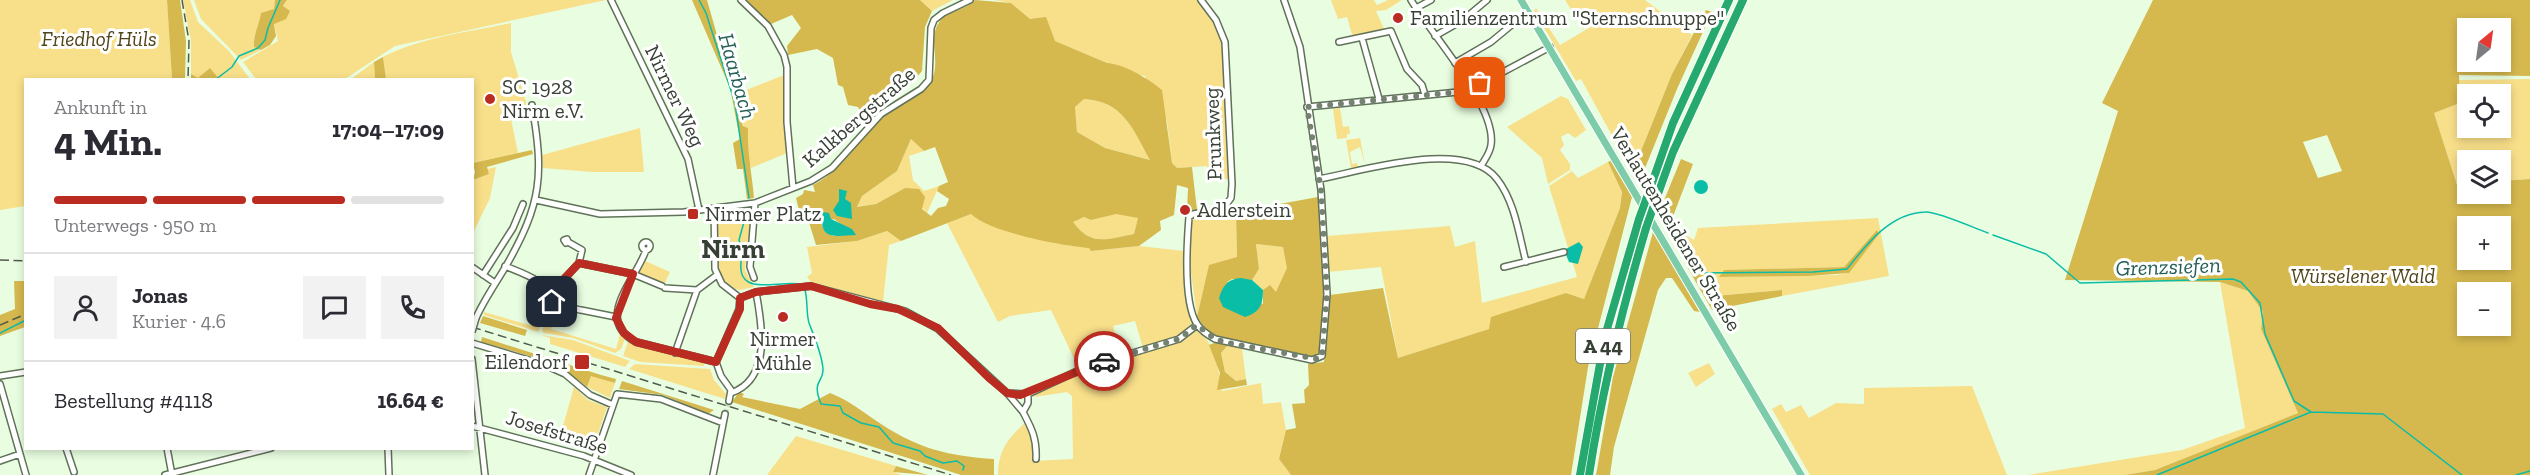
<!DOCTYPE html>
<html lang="de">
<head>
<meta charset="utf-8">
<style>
  body { margin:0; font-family:"Zilla Slab",serif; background:#f2f2f3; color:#2b2b33; height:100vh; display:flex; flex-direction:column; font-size:22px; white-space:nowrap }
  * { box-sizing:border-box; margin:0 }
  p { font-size:20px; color:#7c7c81 }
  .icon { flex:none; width:33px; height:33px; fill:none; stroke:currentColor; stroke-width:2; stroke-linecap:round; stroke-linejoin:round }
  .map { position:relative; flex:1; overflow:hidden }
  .drawer { position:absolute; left:24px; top:78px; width:450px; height:372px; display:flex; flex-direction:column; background:#fff; border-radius:0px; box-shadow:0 3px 9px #0003 }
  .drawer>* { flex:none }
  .needle { width:39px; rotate:29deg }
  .fabs { position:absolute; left:2457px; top:18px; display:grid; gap:12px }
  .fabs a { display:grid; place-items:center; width:54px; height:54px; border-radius:0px; background:#fff; box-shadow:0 3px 9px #0003; font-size:30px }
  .pin { position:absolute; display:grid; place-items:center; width:51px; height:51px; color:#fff; margin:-26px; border-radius:12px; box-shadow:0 3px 9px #0006 }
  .courier { position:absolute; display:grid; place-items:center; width:60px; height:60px; margin:-30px; border:4px solid #ba2c21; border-radius:50%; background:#fff; color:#222; box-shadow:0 2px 8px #0007 }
  .headline em { font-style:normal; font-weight:700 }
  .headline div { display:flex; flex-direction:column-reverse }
  .headline { display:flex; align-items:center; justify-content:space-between; height:102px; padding:0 30px }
  h1 { font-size:39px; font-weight:700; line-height:45px }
  .bar { display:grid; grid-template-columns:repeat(4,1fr); gap:9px 6px; align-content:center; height:72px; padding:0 30px }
  .bar i { height:8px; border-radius:4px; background:#e1e1e2 }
  .bar .current { background:#ba2c21 }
  .bar p { grid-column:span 4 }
  .line { display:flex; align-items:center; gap:15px; padding:0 30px; border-top:2px solid #e1e1e2 }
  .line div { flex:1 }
  .round { display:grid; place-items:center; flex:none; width:63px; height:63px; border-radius:0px; background:#f2f2f3 }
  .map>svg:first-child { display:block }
  .green { fill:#f8df8a; fill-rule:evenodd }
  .forest { fill:#d5b84e; fill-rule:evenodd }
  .water { fill:#0abda7 }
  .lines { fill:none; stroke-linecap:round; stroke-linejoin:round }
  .stream { stroke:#0abda7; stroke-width:1.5 }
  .minor-tunnel { stroke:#c5d8be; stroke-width:5; stroke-dasharray:5 2.5; stroke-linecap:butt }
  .minor-casing { stroke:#607259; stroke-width:8 }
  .major-casing { stroke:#fff; stroke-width:9 }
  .highway-casing { stroke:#fff; stroke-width:10 }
  .minor { stroke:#fff; stroke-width:5 }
  .major { stroke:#7ccba9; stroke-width:7 }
  .highway { stroke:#25a96f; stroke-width:8 }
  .rail { stroke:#515b4d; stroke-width:1.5; stroke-dasharray:9 4.5; stroke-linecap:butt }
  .minor-bridge-casing { stroke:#607259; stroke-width:8; stroke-linecap:butt }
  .highway-bridge-casing { stroke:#fff; stroke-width:10; stroke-linecap:butt }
  .minor-bridge { stroke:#fff; stroke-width:5 }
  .highway-bridge { stroke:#25a96f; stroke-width:8 }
  .done { stroke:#758271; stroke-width:6; stroke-dasharray:0 10.8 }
  .route { stroke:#ba2c21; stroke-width:8 }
  .poi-dot { fill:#ba2c21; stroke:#fff; stroke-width:2 }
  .labels { text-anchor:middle; stroke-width:6; stroke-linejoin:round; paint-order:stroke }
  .shield { fill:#fff; stroke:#737971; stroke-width:1.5 }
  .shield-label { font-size:20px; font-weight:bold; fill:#374034 }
  .poi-label { font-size:21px; fill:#374034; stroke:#fff; text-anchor:start }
  .park-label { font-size:21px; font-style:italic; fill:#504418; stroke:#fff }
  .street-label { font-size:21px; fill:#374034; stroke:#fff }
  .water-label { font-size:22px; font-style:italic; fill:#256056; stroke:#fff }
  .district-label { font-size:27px; font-weight:bold; fill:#374034; stroke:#fff }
</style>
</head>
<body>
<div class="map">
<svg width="2530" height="475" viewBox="0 0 2530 475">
  <rect width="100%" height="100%" fill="#e9fee1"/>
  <path class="green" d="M 0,0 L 167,0 L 172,79 L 26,80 L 25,206 L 0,210 Z
    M 183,0 L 190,0 L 198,22 L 229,51 L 250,79 L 197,78 L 191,74 L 191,41 Z
    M 194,0 L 275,0 L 274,9 L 261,14 C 259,26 253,35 254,47 L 261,50 L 241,60 L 201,19 Z
    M 287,0 L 606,0 L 395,46 L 345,79 L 256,79 L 243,62 L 278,41 L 274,23 Z
    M 920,0 L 953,0 L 932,11 Z
    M 994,0 L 1199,0 L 1215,21 L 1224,51 L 1230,179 L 1209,180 L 1207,166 L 1177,168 L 1172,163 L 1167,121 L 1145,76 C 1131,74 1121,64 1107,63 L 1055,41 L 1011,3 Z
    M 1331,0 L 1374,0 L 1377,5 L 1388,0 L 1402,0 L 1386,10 L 1376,11 L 1384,29 L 1353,38 L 1347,17 L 1338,19 Z
    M 1565,0 L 1645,0 L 1692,35 L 1672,74 L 1637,161 L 1621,152 L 1581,79 L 1576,81 L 1534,11 L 1536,8 L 1560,45 L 1594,25 L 1590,18 L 1585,21 L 1587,26 L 1583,29 Z
    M 511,23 L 511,52 L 526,102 L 526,115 L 511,119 L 518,153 L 473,163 L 472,80 L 386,79 L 383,57 C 421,37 469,32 511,23 Z
    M 374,62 L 375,79 L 351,79 Z
    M 784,75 L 783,122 L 787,153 L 751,168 L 747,158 L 748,128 L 744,127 L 736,94 Z
    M 2530,79 L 2530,179 L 2501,181 L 2500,160 L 2468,160 L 2467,184 L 2457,185 L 2434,113 L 2460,103 L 2459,80 ZM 2468,94 L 2500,94 L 2500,128 L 2468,128 Z
    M 1561,96 L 1568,99 L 1586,130 L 1575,138 L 1568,133 L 1561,137 L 1564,145 L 1560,150 L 1570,164 L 1570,170 L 1548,184 L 1542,158 L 1507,127 Z
    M 1084,99 C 1123,101 1133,130 1151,160 L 1105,148 L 1077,132 L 1075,107 Z
    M 1340,108 L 1343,127 L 1349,126 L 1350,134 L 1347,134 L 1347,138 L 1337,139 L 1333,109 Z
    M 640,128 L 644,172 L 592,172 L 543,168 L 542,155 Z
    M 1360,138 L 1365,165 L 1360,147 L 1350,152 L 1352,164 L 1357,163 L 1358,167 L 1351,168 L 1346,140 Z
    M 911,139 L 924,151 L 909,156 L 913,180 L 924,191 L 939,186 L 927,213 L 905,188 L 876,204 L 857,207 L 862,196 L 897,171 Z
    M 1608,162 L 1622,192 L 1620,208 L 1584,299 L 1566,293 L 1489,329 L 1398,358 L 1381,267 L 1328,272 L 1326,236 L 1450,226 L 1455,247 L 1475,241 L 1482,303 L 1577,277 L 1549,186 L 1572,171 L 1578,178 Z
    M 496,167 L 490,198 L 473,233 L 473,180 L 489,174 L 487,169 Z
    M 748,210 L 751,216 L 745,270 L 754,287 L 740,290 C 710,284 718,241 718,218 L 722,213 Z
    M 1236,212 L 1237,257 L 1209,266 L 1197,317 L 1188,250 L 1191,218 L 1194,216 Z
    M 1116,213 L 1138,218 L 1134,234 C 1107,239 1091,247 1072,221 L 1084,217 L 1091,220 Z
    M 971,214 L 1018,234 L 1090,248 L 1091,251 L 1139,246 L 1184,251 L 1192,323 L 1177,337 L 1143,348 L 1135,321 L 1113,326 L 1120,352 L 1078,367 L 1051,310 L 1010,316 L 998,322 L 947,223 Z
    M 1878,218 L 1889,276 L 1782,296 L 1782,290 L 1715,296 L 1675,229 L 1694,240 L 1698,228 ZM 1862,245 L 1848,273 L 1837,275 L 1720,277 L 1724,270 L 1844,267 L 1855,257 Z
    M 887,231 L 901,241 L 889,245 L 883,302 L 811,282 L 807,277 L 812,273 L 807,247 L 857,241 Z
    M 1256,244 L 1283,247 L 1288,268 L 1276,293 L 1270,286 L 1263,290 L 1252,280 L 1259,269 Z
    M 643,260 L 670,272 L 664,285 L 638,274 Z
    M 2220,282 L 2248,291 L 2263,312 L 2261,329 L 2298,413 L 2155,470 L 2125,475 L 2028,475 L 2182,450 L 2245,428 Z
    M 484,312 L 529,325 L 543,321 L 538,332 L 484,315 Z
    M 545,321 L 553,323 L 551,329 L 616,349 L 620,334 L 625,339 L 621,349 L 615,353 L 573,338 L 544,333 L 542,331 Z
    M 1197,330 C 1213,339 1220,373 1222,391 L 1261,383 L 1263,404 L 1281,402 L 1286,430 L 1279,459 L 1291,475 L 998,475 C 998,450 1008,438 1026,422 L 1035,441 L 1034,461 L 1073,459 L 1072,396 L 1067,392 L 1034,397 C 1044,381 1173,336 1197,330 Z
    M 541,335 L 573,340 L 630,361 L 625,367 L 550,344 L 550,338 Z
    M 628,341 L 704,362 L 704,366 L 640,362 L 623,356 Z
    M 1228,345 L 1242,348 L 1246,379 L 1236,381 L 1225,372 L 1221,353 Z
    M 1709,363 L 1715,374 L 1696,387 L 1688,373 Z
    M 635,364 L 710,369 L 714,380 L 726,394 L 725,399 L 629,369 Z
    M 591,375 L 615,383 L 610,398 L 587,387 Z
    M 1972,386 L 2007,475 L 1810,475 L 1772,409 L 1781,404 L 1786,412 L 1801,405 L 1809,418 L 1836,403 L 1864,404 L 1864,388 Z
    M 574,387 L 588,400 L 607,407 L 593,449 L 559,440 Z
    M 796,436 L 896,466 L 893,472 L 902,475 L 767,475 Z"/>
  <path class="forest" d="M 167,0 L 180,0 L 186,41 L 185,79 L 172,79 Z
    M 275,0 L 287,0 L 283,6 L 290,11 L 286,19 L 274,24 L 276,36 L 270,45 L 261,50 L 254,47 C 253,35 259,26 261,13 L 274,9 Z
    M 692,0 L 707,0 L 743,126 L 748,128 C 747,154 752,173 754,198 L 747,199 L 743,169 L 737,169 L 733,143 L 740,139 L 730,88 Z
    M 745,0 L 920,0 L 932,11 L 925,27 L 922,71 L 916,78 L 876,107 L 865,122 L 858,107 L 848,105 L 843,87 L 838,85 L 833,58 L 817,49 L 788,55 L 787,46 L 801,28 L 792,15 L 771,24 Z
    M 975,0 L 1011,3 L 1030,19 L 1046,17 L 1055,41 L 1107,63 C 1124,64 1149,79 1162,90 L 1172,163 L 1177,168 L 1192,167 L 1197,210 L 1187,211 L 1188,188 L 1177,185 L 1174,215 L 1160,221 L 1161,230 L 1139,246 L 1091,251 L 1089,248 C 1061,245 991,233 971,214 L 901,241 L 887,231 L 857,241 L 816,245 L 807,216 L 799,210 L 796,198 L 803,194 L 804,190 L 815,192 L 813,185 C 848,167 864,129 896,106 C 907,98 926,93 932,79 C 941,61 927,37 940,21 C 948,10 966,10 975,0 ZM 1084,99 C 1123,101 1133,129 1150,160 L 1105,148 L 1077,132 L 1075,107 ZM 911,139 L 924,151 L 935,147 L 948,182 L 939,186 L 937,191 L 949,199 L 946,206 L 938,208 L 931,216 L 922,209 L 925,197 L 919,189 L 905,188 L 876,204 L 857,207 L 862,196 L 897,171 ZM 1116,214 L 1138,218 L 1134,234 C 1107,239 1091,247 1073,222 L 1084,217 L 1091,220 ZM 834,219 L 846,228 L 842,235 C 829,237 825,234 821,222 Z
    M 2153,0 L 2530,0 L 2530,76 L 2459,75 L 2460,103 L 2434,113 L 2457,185 L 2467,184 L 2468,194 L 2500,194 L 2501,181 L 2530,179 L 2530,475 L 2125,475 L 2155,470 L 2298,413 L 2261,329 L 2263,312 L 2248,291 L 2220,282 L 2065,280 L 2118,111 L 2102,103 ZM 2468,28 L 2500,28 L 2500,62 L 2468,62 ZM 2327,135 L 2342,171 L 2318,178 L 2303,142 ZM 2468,226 L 2500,226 L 2500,260 L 2468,260 ZM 2468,292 L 2500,292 L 2500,326 L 2468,326 Z
    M 1706,10 L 1712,12 L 1677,89 L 1639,183 L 1621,152 L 1637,161 L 1672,74 Z
    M 383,57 L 386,79 L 375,79 L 374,62 Z
    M 210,68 L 219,79 L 191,79 L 191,74 L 198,78 Z
    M 532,150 L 533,154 L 487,167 L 489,174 L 473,180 L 475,172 L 473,163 Z
    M 1681,159 L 1693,164 L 1672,219 L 1666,224 L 1658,215 Z
    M 1612,160 L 1632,197 L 1588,367 L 1571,475 L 1291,475 L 1279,459 L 1286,430 L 1296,428 L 1292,404 L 1305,403 L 1304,390 L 1309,385 L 1308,364 L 1324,362 L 1330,295 L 1383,288 L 1398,358 L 1489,329 L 1491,317 L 1566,293 L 1584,299 L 1620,208 L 1622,192 L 1608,162 Z
    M 1318,197 L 1325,295 L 1320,355 L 1312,358 L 1215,337 L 1206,330 L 1197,317 L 1209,265 L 1237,257 L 1236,212 ZM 1256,244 L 1283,247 L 1287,268 L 1276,292 L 1270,285 L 1263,290 L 1263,304 L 1227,282 L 1232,279 L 1252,280 L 1259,269 Z
    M 1675,229 L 1715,296 L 1782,290 L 1782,296 L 1712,310 L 1667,232 Z
    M 1877,230 L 1879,234 L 1849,273 L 1808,276 L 1719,277 L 1724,270 L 1844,267 Z
    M 1653,232 L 1700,312 L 1694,311 L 1672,278 L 1666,278 L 1658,290 L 1614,447 L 1610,475 L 1596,475 L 1613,377 Z
    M 14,281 L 25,281 L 25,327 L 0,336 L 0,315 L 15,309 Z
    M 483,316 L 527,330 L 525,336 L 480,323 Z
    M 482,337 L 601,375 L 616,379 L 615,383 L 591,376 L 587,387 C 557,361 519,353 481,342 Z
    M 1217,342 L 1228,345 L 1221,353 L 1225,372 L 1236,381 L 1246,379 L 1247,385 L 1217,390 L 1220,373 L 1209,345 Z
    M 622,381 L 714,410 L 708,414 L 663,395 L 619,389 Z
    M 739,392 L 744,394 L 742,397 L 800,409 L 830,393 C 849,400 864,413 881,424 C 919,449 949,456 994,459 L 994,475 L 961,475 L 732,402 Z
    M 896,466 L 928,475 L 893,472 Z"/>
  <path class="water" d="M1694 187a7 7 0 1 1 14 0a7 7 0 1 1-14 0Z
    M 839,189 L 847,191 L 845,199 L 851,203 L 852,219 L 837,216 L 833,210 L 839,201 Z
    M 823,212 L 829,213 L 831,219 L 852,229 L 856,235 C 835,236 818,241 823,212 Z
    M 1579,242 L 1583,247 L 1578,264 L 1569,262 L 1564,250 Z
    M 1241,278 L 1252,280 L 1263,290 C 1263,305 1260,312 1245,317 L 1223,307 L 1219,298 C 1223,285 1228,279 1241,278 Z"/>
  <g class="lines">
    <path class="stream" d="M 699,0 L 706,13 L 735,103 L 749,198
      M 215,80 L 232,67 L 239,56 L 258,48 L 265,40 L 268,28 L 280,0
      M 747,211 L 739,240 L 743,252 C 730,300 775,280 800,284
      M 1993,235 L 2046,254 L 2080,283 L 2233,279 L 2241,282 L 2260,303 L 2265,334 L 2294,401 L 2311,412
      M 1694,273 L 1813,272 L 1847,269 C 1866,245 1890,213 1925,212 C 1937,211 1974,228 1988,233
      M 805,290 C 808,301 806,313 809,323 C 814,336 822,354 823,369 C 824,383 811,379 821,404 L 840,406 L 843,413 L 861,423 L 879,427 L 893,443 L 920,451 L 925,456 L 943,463 L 957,461 L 964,466 L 963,470
      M 0,333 L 26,320
      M 2157,475 L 2311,412 L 2383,414 L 2462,475
      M 2516,475 L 2530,471"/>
    <path class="minor-tunnel" d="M 725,414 L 729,401"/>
    <g class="minor-casing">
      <path id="minor" d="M 611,0 L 688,159 L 699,210
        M 741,0 L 768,26 L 784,55 L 787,67 L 787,122 L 793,188
        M 1201,0 L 1216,20 L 1225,42 L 1232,184 L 1231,198 L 1223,209 L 1193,214 L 1189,217 C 1187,242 1183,303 1197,324 C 1201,331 1208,335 1215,339 L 1312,360 L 1322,356 L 1327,294 L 1321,190 L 1300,47 L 1284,0
        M 1411,0 C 1431,34 1497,106 1491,145 C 1490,153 1485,159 1481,166
        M 1416,8 L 1431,0
        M 1435,36 L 1463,20 L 1487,0
        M 1362,38 L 1379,99
        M 1339,42 L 1391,31 L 1407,69 L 1422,85 L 1425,95
        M 1455,63 L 1491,42 L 1520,18
        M 1307,107 L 1458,92 L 1490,79 L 1550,47
        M 1319,179 C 1363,171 1465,138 1497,179 C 1515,202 1519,235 1526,262
        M 536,200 L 600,214 L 684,212 L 755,203 L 811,181 L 832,168 L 881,114 L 921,89 L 929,80 L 931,28 L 934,20 L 943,13 L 970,0
        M 714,209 L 715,269 L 722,284 L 740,298
        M 567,239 L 568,242 L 566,243 L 564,240 Z
        M642 246a4 4 0 1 1 8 0a4 4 0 1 1-8 0Z
        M 646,250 C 636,280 593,319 636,342 L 716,362
        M 579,263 L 633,274 L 662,286
        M 505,266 C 519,272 552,282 551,301 C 551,307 547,315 545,320
        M 472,267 L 495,283
        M 1504,267 L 1564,252
        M 483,275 L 513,228 L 523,204
        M 754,278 L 750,267 L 755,203
        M 665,288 L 697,290
        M 550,294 L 579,263 L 582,250 L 568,242
        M 740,298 L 756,292 L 811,286 L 905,311 L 938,329 L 1007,393 L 1023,412 L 1028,403 L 1028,394
        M 552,302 L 580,310
        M 581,310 L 616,317
        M 476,318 C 484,300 496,283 506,266 C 542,203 544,175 532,105
        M 472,343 L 545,365 L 565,374 L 590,395 L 613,405
        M 675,353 L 697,290 L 717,275
        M 472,359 L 485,475
        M 0,376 L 26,372
        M 0,384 L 26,475
        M 731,393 C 772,379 762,324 756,292
        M 1007,393 L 1028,394 L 1086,367 L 1179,339 L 1197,325
        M 729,401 L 731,390 L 721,376 L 716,362 L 739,309 L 740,298
        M 1023,412 C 1032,429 1037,439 1036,459
        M 472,426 L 584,456 L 631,475
        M 66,448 L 74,472
        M 167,448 L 172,475
        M 388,448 L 389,475
        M 0,461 L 20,454
        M 165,475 L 271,448
        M 589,475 L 617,394 L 661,399 L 723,423
        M 713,475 L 725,414"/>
    </g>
    <g class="major-casing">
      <path id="major" d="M 1521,0 L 1801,475"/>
    </g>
    <g class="highway-casing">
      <path id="highway" d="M 1652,183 L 1673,123 L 1729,0
        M 1659,191 L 1673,152 L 1743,0
        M 1580,475 L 1605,336 L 1639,219
        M 1589,475 C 1602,391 1622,309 1646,228"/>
    </g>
    <use href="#minor" class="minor"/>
    <use href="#major" class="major"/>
    <use href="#highway" class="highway"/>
    <path class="rail" d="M 182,0 L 189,41 L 188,80
      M 0,260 L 26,261
      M 0,325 L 26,314
      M 472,327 L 951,475"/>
    <g class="minor-bridge-casing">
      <path id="minor-bridge" d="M 472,332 L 476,318"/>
    </g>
    <g class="highway-bridge-casing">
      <path id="highway-bridge" d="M 1639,219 L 1652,183
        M 1646,228 L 1659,191"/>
    </g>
    <use href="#minor-bridge" class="minor-bridge"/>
    <use href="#highway-bridge" class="highway-bridge"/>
  </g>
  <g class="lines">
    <path class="done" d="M 1104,361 L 1179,339 L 1197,325 L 1215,339 L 1228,343 L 1318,359 L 1322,356 L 1327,294 L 1321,190 L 1307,107 L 1458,92 L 1480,83"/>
    <path class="route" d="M 552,302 L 550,294 L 579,263 L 633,274 L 616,318 L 624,333 L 636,342 L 716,362 L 740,309 L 740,298 L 756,292 L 811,286 L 870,304 L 898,309 L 938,328 L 989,378 L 1007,393 L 1020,395 L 1104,361"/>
  </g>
  <g class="poi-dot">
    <circle cx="1398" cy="18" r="6"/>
    <circle cx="490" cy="99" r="6"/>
    <circle cx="1185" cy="210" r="6"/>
    <rect x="687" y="208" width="12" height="12" rx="3"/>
    <circle cx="783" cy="317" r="6"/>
    <rect x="574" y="354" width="16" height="16" rx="3"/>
  </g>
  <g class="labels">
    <rect class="shield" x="1576" y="329" width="54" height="34" rx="4.5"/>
    <g class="shield-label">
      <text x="1603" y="353">A 44</text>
    </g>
    <g class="poi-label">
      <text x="1410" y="25">Familienzentrum "Sternschnuppe"</text>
      <text x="502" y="94">SC 1928<tspan x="502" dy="24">Nirm e.V.</tspan></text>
      <text x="1197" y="217">Adlerstein</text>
      <text x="705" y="221">Nirmer Platz</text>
      <text x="783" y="346" text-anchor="middle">Nirmer<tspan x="783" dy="24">Mühle</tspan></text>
      <text x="568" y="369" text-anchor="end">Eilendorf</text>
    </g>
    <g class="park-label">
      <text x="99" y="46">Friedhof Hüls</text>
      <text x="2363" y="283">Würselener Wald</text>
    </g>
    <g class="street-label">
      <text transform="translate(675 96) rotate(64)" y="7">Nirmer Weg</text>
      <text transform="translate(859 117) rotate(-41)" y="7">Kalkbergstraße</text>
      <text transform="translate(1213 134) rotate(-92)" y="7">Prunkweg</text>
      <text transform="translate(1676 229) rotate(59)" y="7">Verlautenheidener Straße</text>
      <text transform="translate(557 432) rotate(17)" y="7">Josefstraße</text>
    </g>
    <g class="water-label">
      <text transform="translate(738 76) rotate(74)" y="8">Haarbach</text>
      <text transform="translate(2168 266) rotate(-2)" y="8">Grenzsiefen</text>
    </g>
    <g class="district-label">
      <text x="733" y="258">Nirm</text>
    </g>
  </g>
</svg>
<div class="fabs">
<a><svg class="needle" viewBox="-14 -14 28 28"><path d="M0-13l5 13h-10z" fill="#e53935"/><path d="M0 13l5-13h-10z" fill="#7c7c81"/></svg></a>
<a><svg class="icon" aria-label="locate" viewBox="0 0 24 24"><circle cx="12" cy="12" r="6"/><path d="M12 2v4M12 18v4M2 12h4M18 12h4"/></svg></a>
<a><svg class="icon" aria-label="layers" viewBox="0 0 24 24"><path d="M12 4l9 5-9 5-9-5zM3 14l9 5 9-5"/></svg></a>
<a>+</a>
<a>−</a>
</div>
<div class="pin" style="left:1480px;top:83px;background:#ea580c"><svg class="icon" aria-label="bag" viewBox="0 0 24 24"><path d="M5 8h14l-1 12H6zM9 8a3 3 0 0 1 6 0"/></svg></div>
<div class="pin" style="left:552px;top:302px;background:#1f2937"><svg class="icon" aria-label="home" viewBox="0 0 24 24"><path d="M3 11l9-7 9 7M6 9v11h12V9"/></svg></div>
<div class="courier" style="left:1104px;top:361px"><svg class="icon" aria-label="car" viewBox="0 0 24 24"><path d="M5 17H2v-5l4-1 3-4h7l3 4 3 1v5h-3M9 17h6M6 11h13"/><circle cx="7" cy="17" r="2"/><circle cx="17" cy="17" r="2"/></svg></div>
<section class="drawer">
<div class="headline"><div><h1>4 Min.</h1><p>Ankunft in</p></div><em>17:04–17:09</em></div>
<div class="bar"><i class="current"></i><i class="current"></i><i class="current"></i><i></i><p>Unterwegs · 950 m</p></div>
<div class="line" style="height:108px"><a class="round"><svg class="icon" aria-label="person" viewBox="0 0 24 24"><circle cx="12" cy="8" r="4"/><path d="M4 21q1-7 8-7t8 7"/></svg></a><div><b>Jonas</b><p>Kurier · 4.6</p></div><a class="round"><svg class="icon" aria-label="chat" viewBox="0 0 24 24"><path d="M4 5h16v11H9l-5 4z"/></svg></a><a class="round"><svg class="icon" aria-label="phone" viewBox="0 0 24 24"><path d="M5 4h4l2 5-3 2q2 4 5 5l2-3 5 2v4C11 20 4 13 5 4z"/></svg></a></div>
<div class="line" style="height:78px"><div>Bestellung #4118</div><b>16.64 €</b></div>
</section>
</div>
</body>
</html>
